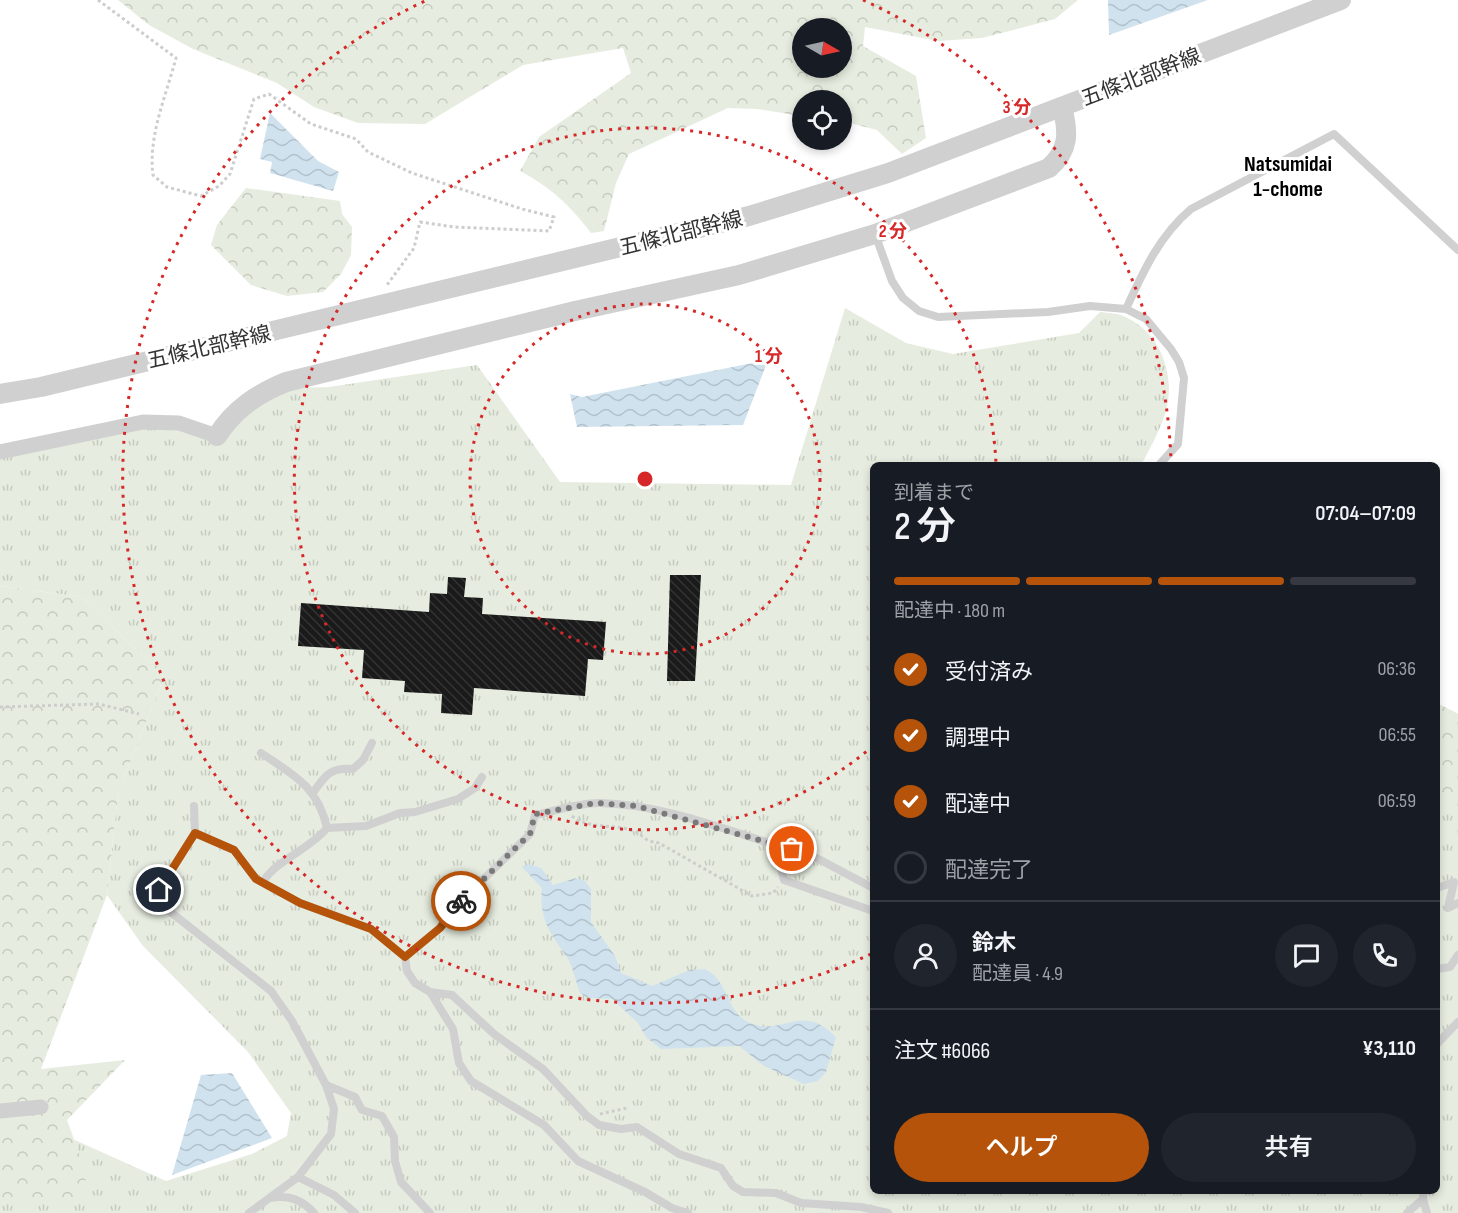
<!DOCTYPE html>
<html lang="ja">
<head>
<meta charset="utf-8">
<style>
  body { margin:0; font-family:"Sofia Sans Condensed","Noto Sans JP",sans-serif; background:#20242c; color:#f1f3f6; height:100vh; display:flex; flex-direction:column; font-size:22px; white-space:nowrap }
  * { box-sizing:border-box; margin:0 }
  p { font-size:20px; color:#9ea1a6 }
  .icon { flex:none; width:33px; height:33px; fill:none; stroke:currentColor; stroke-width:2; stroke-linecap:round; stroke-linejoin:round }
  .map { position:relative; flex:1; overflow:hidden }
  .sheet { position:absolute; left:870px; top:462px; width:570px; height:732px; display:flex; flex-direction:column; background:#171b24; border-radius:9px; box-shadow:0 3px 9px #0003 }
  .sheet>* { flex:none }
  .needle { width:39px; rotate:99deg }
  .tools { position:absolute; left:792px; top:18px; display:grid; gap:12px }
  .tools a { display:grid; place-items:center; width:60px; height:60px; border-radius:50%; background:#171b24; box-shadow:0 3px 9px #0003; font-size:30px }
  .pin { position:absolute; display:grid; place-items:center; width:51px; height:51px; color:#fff; margin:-26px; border:3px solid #fff; border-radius:50%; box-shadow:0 2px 6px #0007 }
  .courier { position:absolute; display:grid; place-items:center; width:60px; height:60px; margin:-30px; border:4px solid #b45309; border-radius:50%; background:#fff; color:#222; box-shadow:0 2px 8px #0007 }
  .overview em { font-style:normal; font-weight:600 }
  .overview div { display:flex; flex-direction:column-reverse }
  .overview { display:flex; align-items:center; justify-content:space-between; height:102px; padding:0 24px }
  h1 { font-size:39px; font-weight:600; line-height:45px }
  .bar { display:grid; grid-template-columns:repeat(4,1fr); gap:9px 6px; align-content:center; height:72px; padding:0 24px }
  .bar i { height:8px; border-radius:4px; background:#363941 }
  .bar .on { background:#b45309 }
  .bar p { grid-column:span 4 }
  .line { display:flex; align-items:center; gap:15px; padding:0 24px; border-top:2px solid #363941 }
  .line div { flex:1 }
  .round { display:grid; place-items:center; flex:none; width:63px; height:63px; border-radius:32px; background:#20242c }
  ol { padding:0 24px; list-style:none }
  li { display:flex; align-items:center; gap:18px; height:66px }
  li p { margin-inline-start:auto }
  li .icon { padding:6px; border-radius:50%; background:#b45309; color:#fff; stroke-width:4 }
  li:last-child { color:#9ea1a6 }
  li i { width:33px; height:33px; border:3px solid #363941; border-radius:50% }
  .cta { display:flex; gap:12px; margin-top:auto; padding:12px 24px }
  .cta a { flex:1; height:69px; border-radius:36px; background:#b45309; color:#fff; font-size:24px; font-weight:600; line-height:69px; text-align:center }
  .cta a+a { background:#20242c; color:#f1f3f6 }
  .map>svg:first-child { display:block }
  .grass { fill:url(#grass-tufts) }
  .forest { fill:url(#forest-crowns); fill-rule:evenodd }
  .water { fill:url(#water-waves) }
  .building { fill:url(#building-back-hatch) }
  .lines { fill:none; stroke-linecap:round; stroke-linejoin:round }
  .path { stroke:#cdcdcd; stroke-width:3; stroke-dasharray:3 3; stroke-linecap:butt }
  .service { stroke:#d0d0d0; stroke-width:8 }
  .minor { stroke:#d0d0d0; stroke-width:15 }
  .tertiary { stroke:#d0d0d0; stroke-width:20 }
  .done { stroke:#7a7a7a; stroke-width:6; stroke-dasharray:0 10.8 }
  .route { stroke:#b45309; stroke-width:8 }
  .ring { fill:none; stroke:#d62828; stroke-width:3; stroke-dasharray:3 6 }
  .labels { text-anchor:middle; stroke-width:6; stroke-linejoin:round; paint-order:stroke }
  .street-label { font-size:21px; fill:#333; stroke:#fff }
  .neighbourhood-label { font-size:22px; font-weight:bold; fill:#000; stroke:#fff }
  .centre { fill:#d62828; stroke:#fff; stroke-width:3 }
  .ring-label { font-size:18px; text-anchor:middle; font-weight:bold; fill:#d62828; stroke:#fff; stroke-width:6; stroke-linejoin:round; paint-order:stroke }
</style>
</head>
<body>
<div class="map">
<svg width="1458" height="1213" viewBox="0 0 1458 1213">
  <defs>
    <pattern id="grass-tufts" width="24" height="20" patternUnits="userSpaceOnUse" patternTransform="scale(1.5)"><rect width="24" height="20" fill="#e6ecdf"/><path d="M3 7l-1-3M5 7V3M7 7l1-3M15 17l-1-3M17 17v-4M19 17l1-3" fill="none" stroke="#c6cbc0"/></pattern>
    <pattern id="forest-crowns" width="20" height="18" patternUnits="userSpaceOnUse" patternTransform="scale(1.5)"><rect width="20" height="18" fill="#e6ecdf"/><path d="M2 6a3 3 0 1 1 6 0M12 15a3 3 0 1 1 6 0" fill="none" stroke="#c6cbc0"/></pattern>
    <pattern id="water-waves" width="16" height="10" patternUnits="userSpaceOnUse" patternTransform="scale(1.5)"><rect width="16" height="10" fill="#cfe2ee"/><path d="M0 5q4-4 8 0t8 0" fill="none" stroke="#b2c2cd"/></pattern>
    <pattern id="building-back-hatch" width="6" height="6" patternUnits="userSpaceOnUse" patternTransform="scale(1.5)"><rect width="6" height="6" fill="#1a1a1a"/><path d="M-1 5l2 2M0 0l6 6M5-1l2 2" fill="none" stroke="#333"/></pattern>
  </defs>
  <rect width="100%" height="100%" fill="#fff"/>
  <path class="grass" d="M 845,308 L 906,343 L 953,354 L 1079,333 L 1100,312 C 1107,313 1117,313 1123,316 C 1161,331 1177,377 1165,414 C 1159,432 1150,449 1141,465 L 873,465 L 873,1191 L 1437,1191 L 1437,703 L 1458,714 L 1458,1213 L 0,1213 L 0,1136 L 57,1132 L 166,1181 L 252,1154 L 287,1136 L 291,1113 L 248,1052 L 143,946 L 107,895 L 118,793 L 164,677 L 82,597 L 0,586 L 0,451 L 139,419 L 230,430 L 242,410 L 291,388 L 329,387 L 477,365 L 560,482 L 791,485 Z"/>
  <path class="forest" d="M 118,0 L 1078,0 L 1055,19 L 982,38 L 938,41 L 865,27 L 863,46 L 916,76 L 926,138 L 902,154 L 877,130 L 842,121 L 842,100 L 802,100 L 802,116 L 757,109 L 728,108 L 629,154 L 616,183 L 604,231 L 591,233 C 570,205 550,187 520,171 L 539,137 L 631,73 L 623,48 L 523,65 L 425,124 L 358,123 L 314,107 L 277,83 L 193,49 L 149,25 ZM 842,28 L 842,68 L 802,68 L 802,28 Z
    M 246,188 L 340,201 L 342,214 L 352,227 L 351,255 L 341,274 L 323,292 L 287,296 L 251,285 L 211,245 L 217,225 Z
    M 0,586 L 82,597 L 164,677 L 118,793 L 107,895 L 41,1069 L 125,1060 L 67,1120 L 87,1175 L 80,1198 L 0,1204 Z
    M 1437,703 L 1458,714 L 1458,840 L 1453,814 L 1437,809 Z"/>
  <path class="water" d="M 1108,0 L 1208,0 L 1109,35 Z
    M 270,113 L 318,161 L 339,172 L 333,191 L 270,173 L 272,162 L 260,159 Z
    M 768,360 L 743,425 L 577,427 L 570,394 L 582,397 Z
    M 528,864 L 541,868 L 553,885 L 576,878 L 585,881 L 591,889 L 591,922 L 615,956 L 621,973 L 652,986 L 690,970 L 705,969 C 730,981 724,1011 750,1023 C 783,1037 801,1001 836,1037 L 826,1072 L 818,1081 L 804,1084 L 764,1066 L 739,1046 L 661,1049 L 646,1037 L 638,1023 L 612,999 L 588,998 L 580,993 C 576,982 573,967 567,957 C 550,933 539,919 542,888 L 522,867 Z
    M 232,1073 L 272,1138 L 172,1175 L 201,1075 Z"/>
  <path class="building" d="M 670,575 L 701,575 L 695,681 L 667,681 Z
    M 448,577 L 466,578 L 464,597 L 483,598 L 482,614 L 606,622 L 603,660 L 588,659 L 585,696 L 474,688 L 472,715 L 441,713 L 442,694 L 404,692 L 405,681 L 362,678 L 364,650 L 298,646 L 301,603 L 429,612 L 430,593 L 447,594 Z"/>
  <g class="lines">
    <path class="path" d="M 98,0 L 176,58 C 166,96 148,136 153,175 L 167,187 L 201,196 L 219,186 L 230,174 L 254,99 L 269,94 L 311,124 L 356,139 L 368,152 L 412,173 L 522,209 L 554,217 L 549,231 L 454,227 L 420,222 L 414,248 L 387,285
      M 0,707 L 99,704 L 139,714
      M 572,816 C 589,830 613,823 633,831 C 645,835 642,841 659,843 L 752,896 L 773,893 L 778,887
      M 600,1114 L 627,1108"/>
    <path class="service" d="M 875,234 L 892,281 L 903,298 L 919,311 L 938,317 L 1048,312 L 1090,306 L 1126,309 L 1146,319 L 1171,349 L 1179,362 L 1184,378 L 1178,444 L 1159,465
      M 1126,309 C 1143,272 1159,236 1191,209 L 1334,134 L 1458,250
      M 261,753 C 294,775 318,787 327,828 C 309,850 276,860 263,882
      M 313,793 C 325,775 331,767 353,769 L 363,760 L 372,743
      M 194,806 L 195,833 L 234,850 L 256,879 L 300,903 L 371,929 L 405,957 L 440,928 L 465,897 L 530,834 L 535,815 C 555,811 578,803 599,803 C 659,804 718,827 775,845 L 784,880 L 873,911
      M 327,828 L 366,826 L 400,813 L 415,812 L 458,799 L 475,788 L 482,777
      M 195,833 L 159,890 L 159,903 L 271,991 L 292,1021 L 326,1085 L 334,1109 L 331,1134 L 298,1177 L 249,1213
      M 775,845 L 809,854 L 873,888
      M 1437,888 L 1454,882 L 1448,908 L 1458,903
      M 405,957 L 407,971 L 415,983 L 430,992 L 453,1029 L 459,1063 L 471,1081 L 544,1125 L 578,1161 L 645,1192 L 672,1208 L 688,1213
      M 1437,969 L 1450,967 L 1458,955
      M 430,992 L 452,995 L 494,1034 L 543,1069 L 587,1116 L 599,1125 L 621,1129 L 637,1127 L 679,1154 L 721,1168 L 733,1186 L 743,1192 L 776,1193 L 801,1203 L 861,1207 L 888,1213
      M 1437,1044 L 1458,1022
      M 326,1085 L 355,1097 L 362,1110 L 382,1116 L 394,1137 L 395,1161 L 401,1182 L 430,1213
      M 298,1177 L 334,1195 L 355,1213
      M 270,1198 C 289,1195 301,1199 314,1213
      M 1423,1199 L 1427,1213
      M 1407,1213 L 1423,1199 L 1423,1191"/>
    <path class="minor" d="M 0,452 L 143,422 L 179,423 L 217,436
      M 0,1111 L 41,1107"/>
    <path class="tertiary" d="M 0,394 L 41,387 L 749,216 L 888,173 L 1341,0
      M 217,436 C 234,409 257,394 286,382 L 575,311 L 739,275 L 875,234 L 1049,168 C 1069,150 1069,133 1062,107"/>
  </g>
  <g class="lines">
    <path class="done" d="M 461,901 L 530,834 L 535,814 L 596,803 L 636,806 L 792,849"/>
    <path class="route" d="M 159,890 L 195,833 L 234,850 L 256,879 L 300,903 L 371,929 L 405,957 L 440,928 L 461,901"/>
  </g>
  <g class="ring">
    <circle cx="645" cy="479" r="175"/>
    <path d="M873 746A351 351 0 1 1 996 464"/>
    <path d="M871 954A526 526 0 1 1 427 0M863 0A526 526 0 0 1 1171 461"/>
  </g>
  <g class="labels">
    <g class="street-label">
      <text transform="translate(1141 77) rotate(-21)" y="7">五條北部幹線</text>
      <text transform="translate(681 233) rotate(-14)" y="7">五條北部幹線</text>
      <text transform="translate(209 347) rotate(-13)" y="7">五條北部幹線</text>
    </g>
    <g class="neighbourhood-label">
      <text x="1288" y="171">Natsumidai<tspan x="1288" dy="25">1-chome</tspan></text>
    </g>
  </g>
  <circle cx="645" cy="479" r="9" class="centre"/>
  <g class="ring-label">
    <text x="1017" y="113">3 分</text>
    <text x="893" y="237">2 分</text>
    <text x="769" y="362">1 分</text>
  </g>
</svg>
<div class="tools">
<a><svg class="needle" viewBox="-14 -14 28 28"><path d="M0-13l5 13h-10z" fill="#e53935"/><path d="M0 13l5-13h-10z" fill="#9ea1a6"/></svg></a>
<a><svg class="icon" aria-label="locate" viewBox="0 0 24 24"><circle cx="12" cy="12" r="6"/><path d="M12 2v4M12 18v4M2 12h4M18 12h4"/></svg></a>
</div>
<div class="pin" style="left:792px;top:849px;background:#ea580c"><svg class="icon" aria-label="bag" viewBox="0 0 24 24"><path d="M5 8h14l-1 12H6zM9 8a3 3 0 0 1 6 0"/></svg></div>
<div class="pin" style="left:159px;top:890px;background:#1f2937"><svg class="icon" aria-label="home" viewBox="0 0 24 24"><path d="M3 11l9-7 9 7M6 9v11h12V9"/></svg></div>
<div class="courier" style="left:461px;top:901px"><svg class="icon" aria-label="bike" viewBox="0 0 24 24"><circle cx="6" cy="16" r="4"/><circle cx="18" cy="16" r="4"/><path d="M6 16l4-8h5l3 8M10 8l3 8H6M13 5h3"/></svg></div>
<section class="sheet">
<div class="overview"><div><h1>2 分</h1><p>到着まで</p></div><em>07:04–07:09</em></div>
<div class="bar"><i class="on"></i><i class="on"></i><i class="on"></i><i></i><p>配達中 · 180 m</p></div>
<ol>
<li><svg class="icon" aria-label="check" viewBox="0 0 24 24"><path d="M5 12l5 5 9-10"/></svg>受付済み<p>06:36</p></li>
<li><svg class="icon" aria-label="check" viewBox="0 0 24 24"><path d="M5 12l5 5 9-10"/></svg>調理中<p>06:55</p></li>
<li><svg class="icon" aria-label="check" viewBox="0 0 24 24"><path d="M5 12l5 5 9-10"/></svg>配達中<p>06:59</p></li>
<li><i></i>配達完了</li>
</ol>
<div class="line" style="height:108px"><a class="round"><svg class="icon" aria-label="person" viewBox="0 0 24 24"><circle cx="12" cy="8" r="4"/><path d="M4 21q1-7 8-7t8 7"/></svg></a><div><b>鈴木</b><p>配達員 · 4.9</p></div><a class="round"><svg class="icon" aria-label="chat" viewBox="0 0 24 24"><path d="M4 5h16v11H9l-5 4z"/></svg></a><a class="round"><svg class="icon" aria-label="phone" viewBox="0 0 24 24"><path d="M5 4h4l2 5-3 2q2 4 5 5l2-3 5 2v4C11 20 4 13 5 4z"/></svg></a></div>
<div class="line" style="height:78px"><div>注文 #6066</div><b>¥3,110</b></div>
<div class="cta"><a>ヘルプ</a><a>共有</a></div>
</section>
</div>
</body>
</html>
